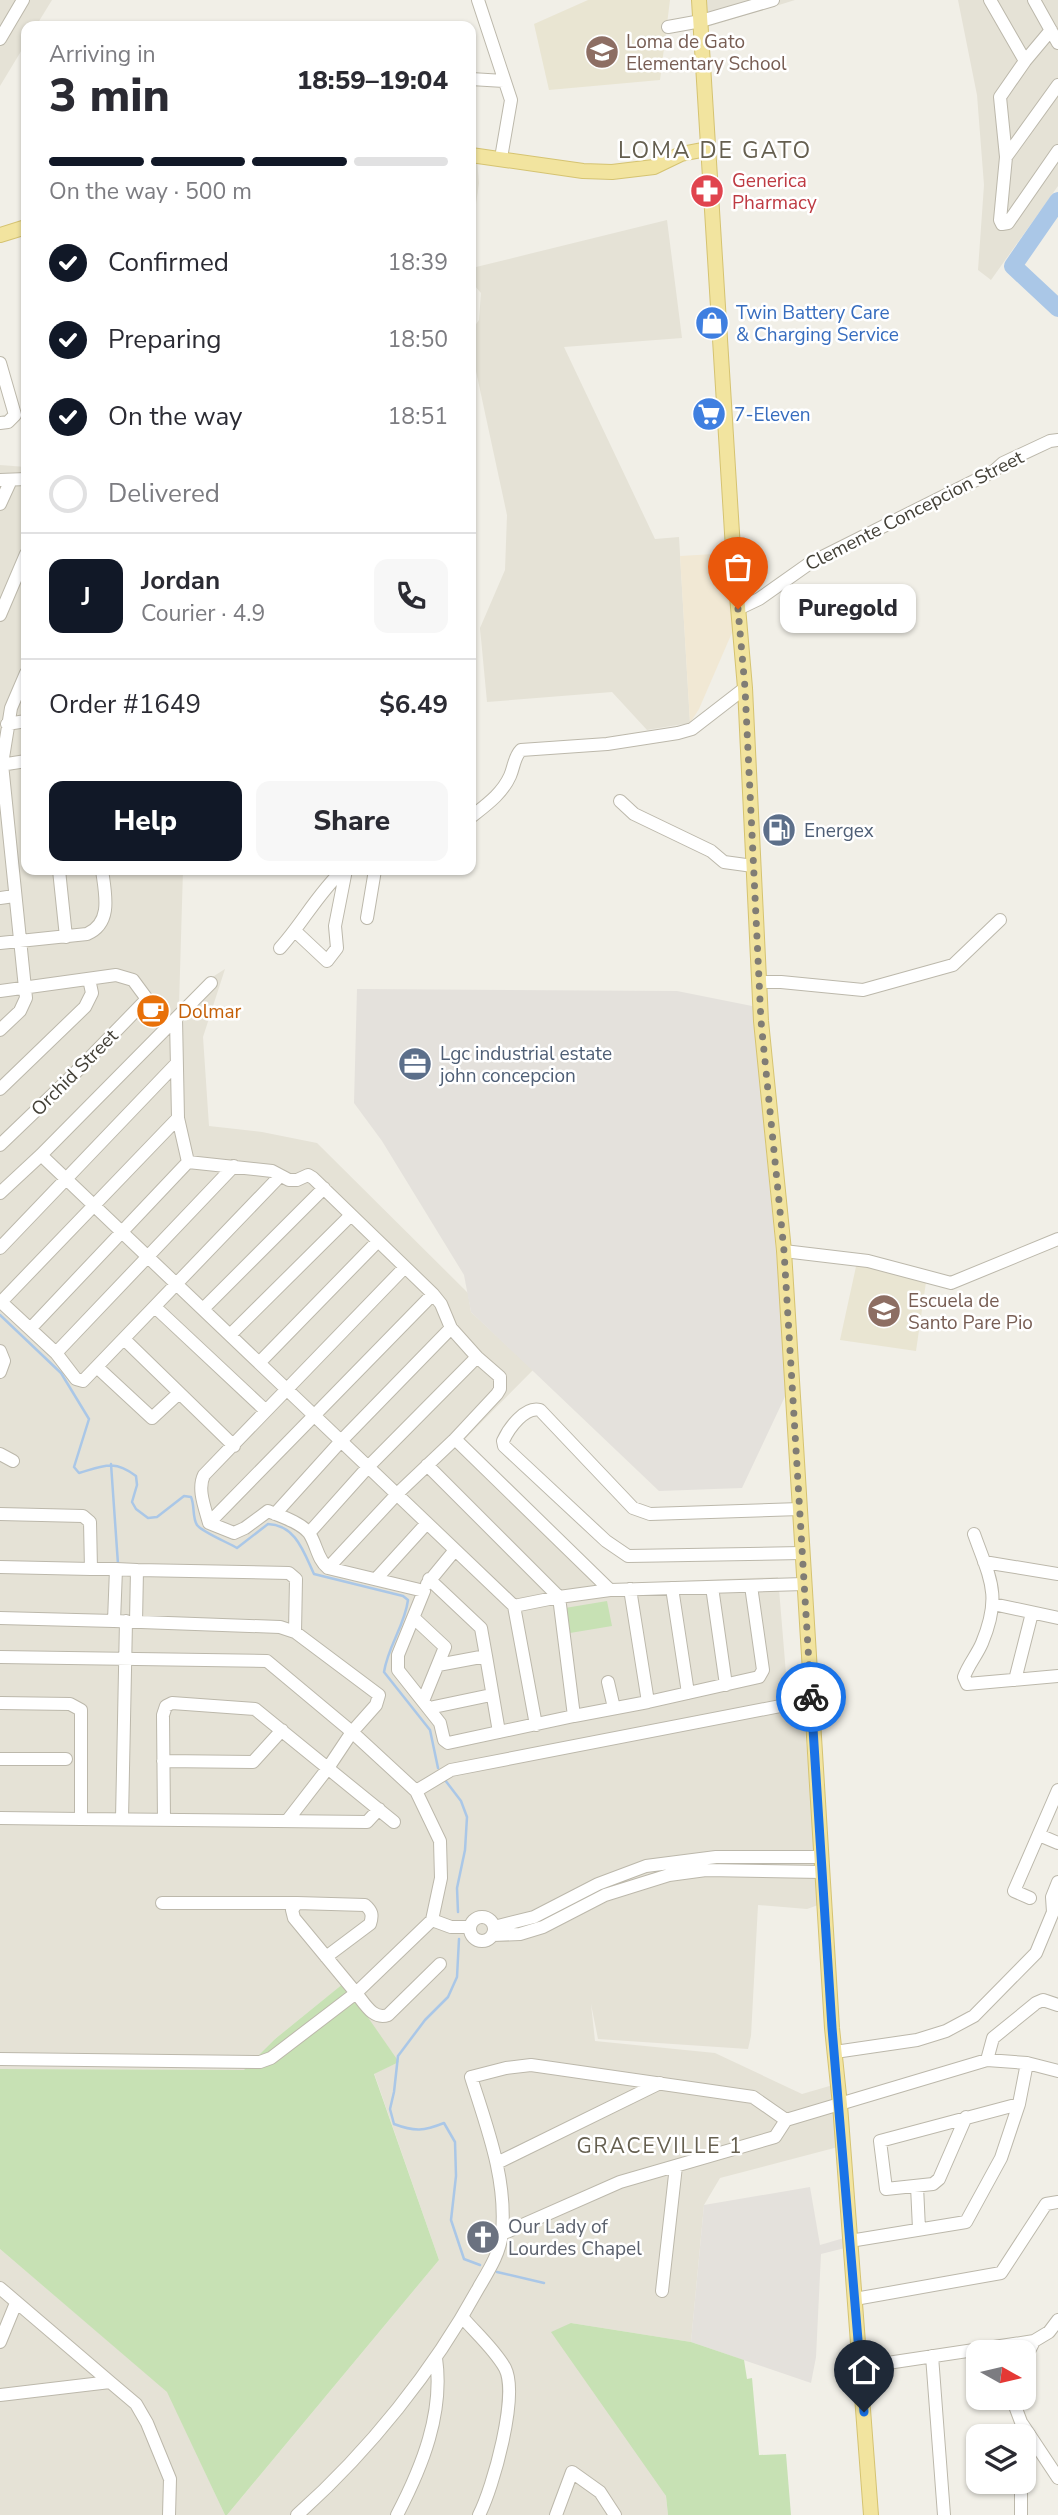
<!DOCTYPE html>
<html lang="en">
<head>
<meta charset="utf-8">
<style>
  body { margin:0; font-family:"Nunito Sans",sans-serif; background:#f7f7f7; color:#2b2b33; height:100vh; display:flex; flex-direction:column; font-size:26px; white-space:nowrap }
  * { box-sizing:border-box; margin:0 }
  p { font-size:23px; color:#7c7c81 }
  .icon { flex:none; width:38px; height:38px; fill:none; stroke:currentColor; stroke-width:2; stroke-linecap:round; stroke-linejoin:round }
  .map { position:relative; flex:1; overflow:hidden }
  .side { position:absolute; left:21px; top:21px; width:455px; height:854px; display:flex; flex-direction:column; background:#fff; border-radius:14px; box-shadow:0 2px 5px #0004 }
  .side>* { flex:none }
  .needle { width:46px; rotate:98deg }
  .buttons { position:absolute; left:966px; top:2340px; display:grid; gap:14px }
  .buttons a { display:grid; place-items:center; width:70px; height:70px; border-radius:14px; background:#fff; box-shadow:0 2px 5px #0004; font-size:35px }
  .pin { position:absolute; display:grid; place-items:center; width:60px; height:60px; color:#fff; margin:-72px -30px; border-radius:50% 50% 50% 0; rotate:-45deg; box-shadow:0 0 7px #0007 }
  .pin .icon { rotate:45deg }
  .courier { position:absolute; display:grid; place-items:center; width:70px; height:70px; margin:-35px; border:5px solid #1a73e8; border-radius:50%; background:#fff; color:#222; box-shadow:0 2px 9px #0007 }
  .bubble { position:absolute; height:49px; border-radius:14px; background:#fff; box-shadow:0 2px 5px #0004; font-size:23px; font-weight:800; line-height:49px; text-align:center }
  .overview em { font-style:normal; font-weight:800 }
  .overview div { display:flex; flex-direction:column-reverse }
  .overview { display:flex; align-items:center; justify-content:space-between; height:119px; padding:0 28px }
  h1 { font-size:46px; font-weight:800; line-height:52px }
  .bar { display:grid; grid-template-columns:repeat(4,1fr); gap:10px 7px; align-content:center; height:84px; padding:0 28px }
  .bar i { height:9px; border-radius:5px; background:#e1e1e2 }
  .bar .current { background:#111827 }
  .bar p { grid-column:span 4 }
  .line { display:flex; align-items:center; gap:18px; padding:0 28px; border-top:2px solid #e1e1e2 }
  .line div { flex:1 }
  .round { display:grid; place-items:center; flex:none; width:74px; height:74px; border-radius:14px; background:#f7f7f7 }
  ol { padding:0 28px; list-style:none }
  li { display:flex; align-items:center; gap:21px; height:77px }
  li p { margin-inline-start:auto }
  li .icon { padding:7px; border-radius:50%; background:#111827; color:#fff; stroke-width:4 }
  li:last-child { color:#7c7c81 }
  li i { width:38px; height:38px; border:4px solid #e1e1e2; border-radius:50% }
  .primary-button { display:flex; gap:14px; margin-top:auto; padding:14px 28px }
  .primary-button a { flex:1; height:80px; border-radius:14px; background:#111827; color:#fff; font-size:28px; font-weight:800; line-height:80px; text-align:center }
  .primary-button a+a { background:#f7f7f7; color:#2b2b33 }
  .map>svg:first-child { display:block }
  .residential { fill:#e5e2d6 }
  .commercial { fill:#f1e8d4 }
  .industrial { fill:#e4e1dc }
  .education { fill:#e9e5d2 }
  .green { fill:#c7e1b4 }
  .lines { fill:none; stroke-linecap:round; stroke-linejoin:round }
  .stream { stroke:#aac7e7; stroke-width:2.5 }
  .river { stroke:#aac7e7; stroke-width:18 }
  .minor-casing { stroke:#bcb8ab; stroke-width:14 }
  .major-casing { stroke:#d5c371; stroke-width:16 }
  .minor { stroke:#fff; stroke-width:12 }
  .major { stroke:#f2e49f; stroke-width:14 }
  .done { stroke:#807d75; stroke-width:7; stroke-dasharray:0 12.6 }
  .route { stroke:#1a73e8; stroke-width:9 }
  .labels { text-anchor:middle; stroke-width:5; stroke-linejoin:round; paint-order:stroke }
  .education-label { font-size:19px; fill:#785e54; stroke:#fff; text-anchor:start }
  .health-label { font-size:19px; fill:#be3a42; stroke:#fff; text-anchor:start }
  .shop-label { font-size:19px; fill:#366cbe; stroke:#fff; text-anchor:start }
  .street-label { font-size:19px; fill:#434037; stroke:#fff }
  .service-label { font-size:19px; fill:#4e5e75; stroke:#fff; text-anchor:start }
  .food-label { font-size:19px; fill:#c56008; stroke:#fff; text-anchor:start }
  .worship-label { font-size:19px; fill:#5b616d; stroke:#fff; text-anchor:start }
  .neighbourhood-label { font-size:21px; letter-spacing:2px; fill:#655f4f; stroke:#fff }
  .quarter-label { font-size:23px; letter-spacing:2px; fill:#655f4f; stroke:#fff }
</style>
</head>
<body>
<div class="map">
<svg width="1058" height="2515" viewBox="0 0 1058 2515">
  <rect width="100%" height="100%" fill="#f1efe7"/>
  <path class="residential" d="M 0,0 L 52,0 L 36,26 L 26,26 L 26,43 L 0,86 Z
    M 705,0 L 795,0 L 707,27 Z
    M 958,0 L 1058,0 L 1058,186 L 991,280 L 978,270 L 984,185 L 977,95 Z
    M 471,159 L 477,159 L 479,183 L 471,239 Z
    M 667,220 L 682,338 L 564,347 L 655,539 L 679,537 L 690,723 L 647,730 L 612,692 L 487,702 L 480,628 L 505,570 L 507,515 L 471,348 L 471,331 L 479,320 L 481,293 L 474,285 L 472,268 Z
    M 0,465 L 26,467 L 26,870 L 183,870 L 179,1005 L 203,983 L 225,969 L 203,1037 L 209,1126 L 262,1132 L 317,1143 L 468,1293 L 471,1312 L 533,1370 L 463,1441 L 611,1584 L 778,1577 L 788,1698 L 802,1697 L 821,1904 L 807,1909 L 758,1905 L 751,2036 L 748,2049 L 598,2039 L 591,2004 L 595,2041 L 715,2053 L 802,2094 L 833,2085 L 838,2147 L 720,2178 L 704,2205 L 691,2342 L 571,2323 L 666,2496 L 668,2515 L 227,2515 L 439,2260 L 374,2073 L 399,2062 L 343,1984 L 275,2039 L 245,2070 L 0,2069 Z
    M 0,2249 L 168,2392 L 225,2515 L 0,2515 Z"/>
  <path class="commercial" d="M 731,553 L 734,628 L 699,709 L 690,723 L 680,556 Z"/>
  <path class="industrial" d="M 357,989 L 677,991 L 757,1007 L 756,1044 L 789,1388 L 742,1488 L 659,1491 L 471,1312 L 464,1275 L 382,1141 L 354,1103 Z
    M 810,2187 L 820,2245 L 844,2238 L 845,2248 L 821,2254 L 816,2357 L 811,2383 L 691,2342 L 704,2205 Z"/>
  <path class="education" d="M 588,0 L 670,0 L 660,80 L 549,90 L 534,24 Z
    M 857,1262 L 926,1282 L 916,1351 L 840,1340 Z"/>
  <path class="green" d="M 607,1601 L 612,1626 L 570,1633 L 565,1608 Z
    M 344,1983 L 399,2062 L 374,2074 L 439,2260 L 227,2515 L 225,2515 L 167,2392 L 0,2249 L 0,2069 L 244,2070 L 275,2039 Z
    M 571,2323 L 691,2342 L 744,2360 L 747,2379 L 752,2378 L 759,2455 L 786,2454 L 791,2515 L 668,2515 L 666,2496 L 551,2332 Z"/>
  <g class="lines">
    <path class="stream" d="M 0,1315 L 61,1373 L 89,1419 L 74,1467 L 79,1473 C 103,1466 114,1459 136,1476 L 137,1485 L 132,1502 L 136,1509 L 148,1518 L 157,1517 L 184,1496 L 191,1497 C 195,1506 192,1517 197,1525 C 202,1532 229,1543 237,1548 L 268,1524 C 296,1525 304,1553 314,1574 L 403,1596 L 408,1600 C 405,1625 388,1646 384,1672 L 430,1730 L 438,1768
      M 111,1464 L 118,1564
      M 445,1780 L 461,1801 L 467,1817 L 465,1850 L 457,1888 L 458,1912
      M 459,1939 L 457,1977 L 448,1997 L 425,2020 L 398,2056 L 394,2092 L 390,2109 L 394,2124 C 415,2132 424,2131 444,2123 L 455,2142 L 456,2176 L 451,2220 L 464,2259 L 480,2265
      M 497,2272 L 544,2283"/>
    <path class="river" d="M 1058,201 L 1013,266 L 1058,308"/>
    <g class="minor-casing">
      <path id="minor" d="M 478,0 L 511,100 L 501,158
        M 990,0 L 1025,61
        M 1034,0 L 1058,43
        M 668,27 L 701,21 L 773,0
        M 1051,30 L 1025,61 L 1000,97 L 1006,157 L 1000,220 L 1002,224 L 1008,223 L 1058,151
        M 0,39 L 23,0
        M 471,79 L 504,81
        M 1006,157 L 1058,85
        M 0,363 L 15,415 L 8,422 L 0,423
        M 0,480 L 26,479
        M 0,504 L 11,480
        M 738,609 L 759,599 L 810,563 L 994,471 L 1003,463 L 1050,441 L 1058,440
        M 0,615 L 26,554
        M 7,724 L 26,721
        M 0,765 L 26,761
        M 620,801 L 634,814 L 711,851 L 724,862 L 753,866
        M 471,817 C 486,805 502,794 510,776 C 514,767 514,757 521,750 L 607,744 L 678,733 L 692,729 L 745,688
        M 59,870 L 66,937
        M 0,898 L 14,896
        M 367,918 L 375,870
        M 295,931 L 327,961 L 337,948 L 335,926 L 346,870
        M 0,943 L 87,934 C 113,923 105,893 102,870
        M 280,948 C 302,924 318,893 343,870
        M 760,982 L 781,982 L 863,990 L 953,965 L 1000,920
        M 0,991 L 116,975 L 133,980 L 147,999 L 74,1074 L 0,1145
        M 176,1019 L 178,1118 L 188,1162 L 272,1171 L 289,1180 L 297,1180 L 308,1175 L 313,1178 L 433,1294 L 441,1304 L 451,1328 L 477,1357 L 500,1377 L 500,1389 L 497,1394 L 455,1439 L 397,1494 L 328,1568
        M 0,1030 L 20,1011 L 26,998 L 2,764 L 11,708 L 26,673
        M 0,1089 L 85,1007 L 92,993 L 89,979
        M 41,1155 L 514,1606 L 559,1597 L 610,1590 L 804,1584
        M 0,1193 L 41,1155 L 211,983
        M 0,1248 L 176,1064
        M 784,1251 L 868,1261 L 951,1283 L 1058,1239
        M 405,1267 L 204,1475 C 197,1489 205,1508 209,1523 L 234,1533 L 245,1528 L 268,1511 C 280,1516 300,1522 309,1533 C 317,1545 317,1559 328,1568 L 424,1591 L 398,1655 L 398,1670 L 440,1723 L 444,1740 L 448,1743 L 574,1716
        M 0,1301 L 56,1353 L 76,1379 L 83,1381 L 280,1176
        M 1,1302 L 178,1118
        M 155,1307 L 265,1410
        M 203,1309 L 324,1188
        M 30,1329 L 188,1162
        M 230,1335 L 351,1215
        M 124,1339 L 234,1446
        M 0,1351 L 4,1361 L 0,1372
        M 56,1353 L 234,1166
        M 259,1363 L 378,1241
        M 98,1368 L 152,1418 L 179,1393
        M 455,1439 L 610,1590
        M 0,1454 L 13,1461
        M 427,1465 L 559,1597 L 574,1716 L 648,1702 L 630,1589
        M 800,1509 L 650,1514 L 633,1508 L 540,1410 C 525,1406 509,1428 503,1441 L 504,1446 L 606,1541 L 628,1556 L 802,1553
        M 0,1514 L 83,1516 L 90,1522 L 91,1569 L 116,1569
        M 275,1514 L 341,1441 L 451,1328
        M 209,1523 L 433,1294
        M 309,1533 L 368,1467 L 477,1357
        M 974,1534 C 990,1579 1002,1595 982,1643 C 977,1655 968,1665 964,1677 L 967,1684 L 1058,1676
        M 984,1562 L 1058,1574
        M 0,1567 L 91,1569
        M 137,1570 L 116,1569 L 114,1621 L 280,1627 L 295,1632 L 379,1695 L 376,1705 L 352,1732 L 328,1768 L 287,1821
        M 376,1579 L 427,1523
        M 429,1579 L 481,1628 L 486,1656 L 438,1665
        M 427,1584 L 455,1550
        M 712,1587 L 726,1685
        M 672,1588 L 688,1693
        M 993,1604 L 1058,1618
        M 514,1606 L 536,1725
        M 0,1618 L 114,1621
        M 415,1619 L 445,1647 L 423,1701
        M 136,1622 L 137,1570 L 289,1573 L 296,1579 L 295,1632
        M 486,1656 L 499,1732
        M 0,1657 L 267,1661 L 352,1732 L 416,1791 L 440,1841 L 441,1878 L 432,1920 L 356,1993 C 365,2004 373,2020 388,2015 L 440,1964
        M 1015,1680 L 1032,1613
        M 608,1682 L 614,1708
        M 648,1702 L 759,1677 L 763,1670 L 751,1586
        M 0,1703 L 70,1704 L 81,1710 L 81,1819 L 0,1818
        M 429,1708 L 491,1695
        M 0,1759 L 66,1759
        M 163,1761 L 253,1762 L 282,1730
        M 416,1791 L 451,1770 L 811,1700
        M 81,1819 L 367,1822 L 379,1809
        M 122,1819 L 126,1621
        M 164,1820 L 163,1715 L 166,1706 L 172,1703 L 255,1709 L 394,1822
        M 1039,1835 L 1058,1843
        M 1030,1898 L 1014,1891 L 1058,1790
        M 297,1903 L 365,1905 C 372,1911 373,1915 370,1924 L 326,1957
        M470 1929a12 12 0 1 1 24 0a12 12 0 1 1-24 0Z
        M 432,1920 L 451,1927 L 469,1927
        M 494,1927 L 534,1917 L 598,1884 L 646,1866 L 716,1857 L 822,1857
        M 493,1935 L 520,1934 L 543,1927 L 605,1895 L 669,1875 L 706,1870 L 822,1872
        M 835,2052 L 917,2040 L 946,2031 L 974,2016 L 1036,1953 L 1053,1912 L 1052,1897 L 1058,1882
        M 0,2059 L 260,2062 L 271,2058 L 356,1993 L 294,1918 L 292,1910 L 297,1903 L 162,1903
        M 987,2060 L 993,2038 L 1036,2003 L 1043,2000 L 1058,2005
        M 966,2117 L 939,2179 L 933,2184 L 886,2189 L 880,2141 L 1019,2104
        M 497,2163 L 660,2083
        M 917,2186 L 919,2229
        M 502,2234 L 620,2182 L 775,2137 L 786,2120 L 987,2060 L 1027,2063 L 1058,2071
        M 850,2241 L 966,2222 L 1001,2158 L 1019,2104 L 1027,2063
        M 0,2288 L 110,2382
        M 662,2291 L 676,2166
        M 855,2299 L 1001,2273 L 1046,2204 L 1058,2202
        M 463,2318 C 476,2333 495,2350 505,2368 C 519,2395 493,2488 479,2515
        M 0,2342 L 16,2303
        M 932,2356 L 944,2515
        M 1024,2361 L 1034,2341
        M 861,2367 L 1034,2341 L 1049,2332 L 1058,2320
        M 0,2395 L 110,2382 L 136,2404 L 147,2423 L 170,2479 L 169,2515
        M 1012,2398 L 1021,2422 L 1058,2478
        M 1021,2482 L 1021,2515
        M 297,2515 C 368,2452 434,2370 479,2287 C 489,2270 500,2253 502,2233 C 507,2179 487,2128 471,2077 L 506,2068 L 531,2065 L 753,2097 L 786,2120
        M 397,2515 C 422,2467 444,2413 436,2358
        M 556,2515 L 572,2472 L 600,2492 L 615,2515"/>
    </g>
    <g class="major-casing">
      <path id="major" d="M 699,0 L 733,549 L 745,688 L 761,1021 L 784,1251 L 832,2028 L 840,2105 L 871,2515
        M 471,155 L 583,171 L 612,172 L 654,167 L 681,154 L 707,149
        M 0,235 L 26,227"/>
    </g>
    <use href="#minor" class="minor"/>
    <use href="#major" class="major"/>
  </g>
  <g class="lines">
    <path class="done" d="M 738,609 L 745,688 L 761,1021 L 784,1251 L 811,1697"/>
    <path class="route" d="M 811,1697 L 832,2028 L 864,2412"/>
  </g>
  <defs>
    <g id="school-disc" transform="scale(1.75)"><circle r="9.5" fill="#8d6e63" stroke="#fff"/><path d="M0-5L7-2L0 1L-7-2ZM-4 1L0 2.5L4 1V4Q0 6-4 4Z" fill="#fff"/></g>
    <g id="pharmacy-disc" transform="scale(1.75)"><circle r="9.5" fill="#e0444e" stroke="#fff"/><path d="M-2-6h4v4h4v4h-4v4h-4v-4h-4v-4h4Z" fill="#fff"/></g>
    <g id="shop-disc" transform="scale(1.75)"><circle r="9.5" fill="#3f7fe0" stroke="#fff"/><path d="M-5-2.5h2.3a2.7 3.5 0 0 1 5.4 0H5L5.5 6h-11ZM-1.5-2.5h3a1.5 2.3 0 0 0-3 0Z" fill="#fff"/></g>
    <g id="supermarket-disc" transform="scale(1.75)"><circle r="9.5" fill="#3f7fe0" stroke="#fff"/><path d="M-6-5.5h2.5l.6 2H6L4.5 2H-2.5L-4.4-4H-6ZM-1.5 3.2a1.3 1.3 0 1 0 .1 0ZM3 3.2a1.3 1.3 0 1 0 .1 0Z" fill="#fff"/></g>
    <g id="fuel-disc" transform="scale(1.75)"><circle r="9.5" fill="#5c6f8a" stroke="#fff"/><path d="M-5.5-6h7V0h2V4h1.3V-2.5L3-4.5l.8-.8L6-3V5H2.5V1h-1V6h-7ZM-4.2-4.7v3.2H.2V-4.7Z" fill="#fff"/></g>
    <g id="cafe-disc" transform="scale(1.75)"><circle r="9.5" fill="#e8710a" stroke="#fff"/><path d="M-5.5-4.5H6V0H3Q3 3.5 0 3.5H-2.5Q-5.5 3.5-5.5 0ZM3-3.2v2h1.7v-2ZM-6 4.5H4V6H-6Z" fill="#fff"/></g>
    <g id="office-disc" transform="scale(1.75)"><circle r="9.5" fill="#5c6f8a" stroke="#fff"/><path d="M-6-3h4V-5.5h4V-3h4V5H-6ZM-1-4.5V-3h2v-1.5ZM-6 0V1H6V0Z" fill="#fff"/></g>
    <g id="church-disc" transform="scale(1.75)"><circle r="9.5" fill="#6b7280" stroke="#fff"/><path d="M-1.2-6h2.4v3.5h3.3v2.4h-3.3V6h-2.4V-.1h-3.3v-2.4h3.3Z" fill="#fff"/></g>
  </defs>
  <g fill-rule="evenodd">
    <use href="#school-disc" x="602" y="52"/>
    <use href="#pharmacy-disc" x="707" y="191"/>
    <use href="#shop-disc" x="712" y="323"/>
    <use href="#supermarket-disc" x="709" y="414"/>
    <use href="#fuel-disc" x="779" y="830"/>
    <use href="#cafe-disc" x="153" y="1011"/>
    <use href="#office-disc" x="415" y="1064"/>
    <use href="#school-disc" x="884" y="1311"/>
    <use href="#church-disc" x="483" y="2237"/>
  </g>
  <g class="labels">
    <g class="education-label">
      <text x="626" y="48">Loma de Gato<tspan x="626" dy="22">Elementary School</tspan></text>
      <text x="908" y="1307">Escuela de<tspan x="908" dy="22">Santo Pare Pio</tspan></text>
    </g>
    <g class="health-label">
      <text x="732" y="187">Generica<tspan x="732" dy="22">Pharmacy</tspan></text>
    </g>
    <g class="shop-label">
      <text x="736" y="319">Twin Battery Care<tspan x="736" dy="22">&amp; Charging Service</tspan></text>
      <text x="734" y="421">7-Eleven</text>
    </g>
    <g class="street-label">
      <text transform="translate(914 510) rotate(-27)" y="7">Clemente Concepcion Street</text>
      <text transform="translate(74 1072) rotate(-45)" y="7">Orchid Street</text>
    </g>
    <g class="service-label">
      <text x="804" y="837">Energex</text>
      <text x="440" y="1060">Lgc industrial estate<tspan x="440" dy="22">john concepcion</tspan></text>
    </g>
    <g class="food-label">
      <text x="178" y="1018">Dolmar</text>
    </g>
    <g class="worship-label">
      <text x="508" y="2233">Our Lady of<tspan x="508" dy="22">Lourdes Chapel</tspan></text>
    </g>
    <g class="neighbourhood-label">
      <text x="660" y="2153">GRACEVILLE 1</text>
    </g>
    <g class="quarter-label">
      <text x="715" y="158">LOMA DE GATO</text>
    </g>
  </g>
</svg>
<div class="buttons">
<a><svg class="needle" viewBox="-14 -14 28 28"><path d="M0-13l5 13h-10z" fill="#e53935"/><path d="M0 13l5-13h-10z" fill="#7c7c81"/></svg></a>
<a><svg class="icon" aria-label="layers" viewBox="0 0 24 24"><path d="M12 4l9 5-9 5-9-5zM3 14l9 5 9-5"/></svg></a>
</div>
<div class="pin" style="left:738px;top:609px;background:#ea580c"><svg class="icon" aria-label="bag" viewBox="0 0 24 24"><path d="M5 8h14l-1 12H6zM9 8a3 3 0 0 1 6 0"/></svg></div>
<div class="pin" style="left:864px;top:2412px;background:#1f2937"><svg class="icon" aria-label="home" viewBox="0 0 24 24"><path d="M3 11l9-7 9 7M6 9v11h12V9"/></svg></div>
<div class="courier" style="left:811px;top:1697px"><svg class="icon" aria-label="bike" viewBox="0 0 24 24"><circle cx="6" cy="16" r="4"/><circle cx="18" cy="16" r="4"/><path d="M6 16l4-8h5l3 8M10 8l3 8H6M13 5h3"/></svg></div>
<div class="bubble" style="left:780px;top:584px;width:136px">Puregold</div>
<section class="side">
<div class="overview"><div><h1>3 min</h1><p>Arriving in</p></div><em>18:59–19:04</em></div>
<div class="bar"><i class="current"></i><i class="current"></i><i class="current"></i><i></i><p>On the way · 500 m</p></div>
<ol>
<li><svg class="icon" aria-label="check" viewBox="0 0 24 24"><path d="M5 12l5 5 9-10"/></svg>Confirmed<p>18:39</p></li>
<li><svg class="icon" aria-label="check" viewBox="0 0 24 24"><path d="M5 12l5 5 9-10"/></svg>Preparing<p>18:50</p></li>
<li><svg class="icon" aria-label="check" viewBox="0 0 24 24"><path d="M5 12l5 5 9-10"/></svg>On the way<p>18:51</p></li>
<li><i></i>Delivered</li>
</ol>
<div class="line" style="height:126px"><b class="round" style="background:#111827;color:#fff">J</b><div><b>Jordan</b><p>Courier · 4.9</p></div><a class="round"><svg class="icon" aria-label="phone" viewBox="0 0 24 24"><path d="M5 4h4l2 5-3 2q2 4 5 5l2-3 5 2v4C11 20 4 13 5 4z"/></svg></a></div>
<div class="line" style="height:91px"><div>Order #1649</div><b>$6.49</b></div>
<div class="primary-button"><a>Help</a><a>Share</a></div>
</section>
</div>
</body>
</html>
